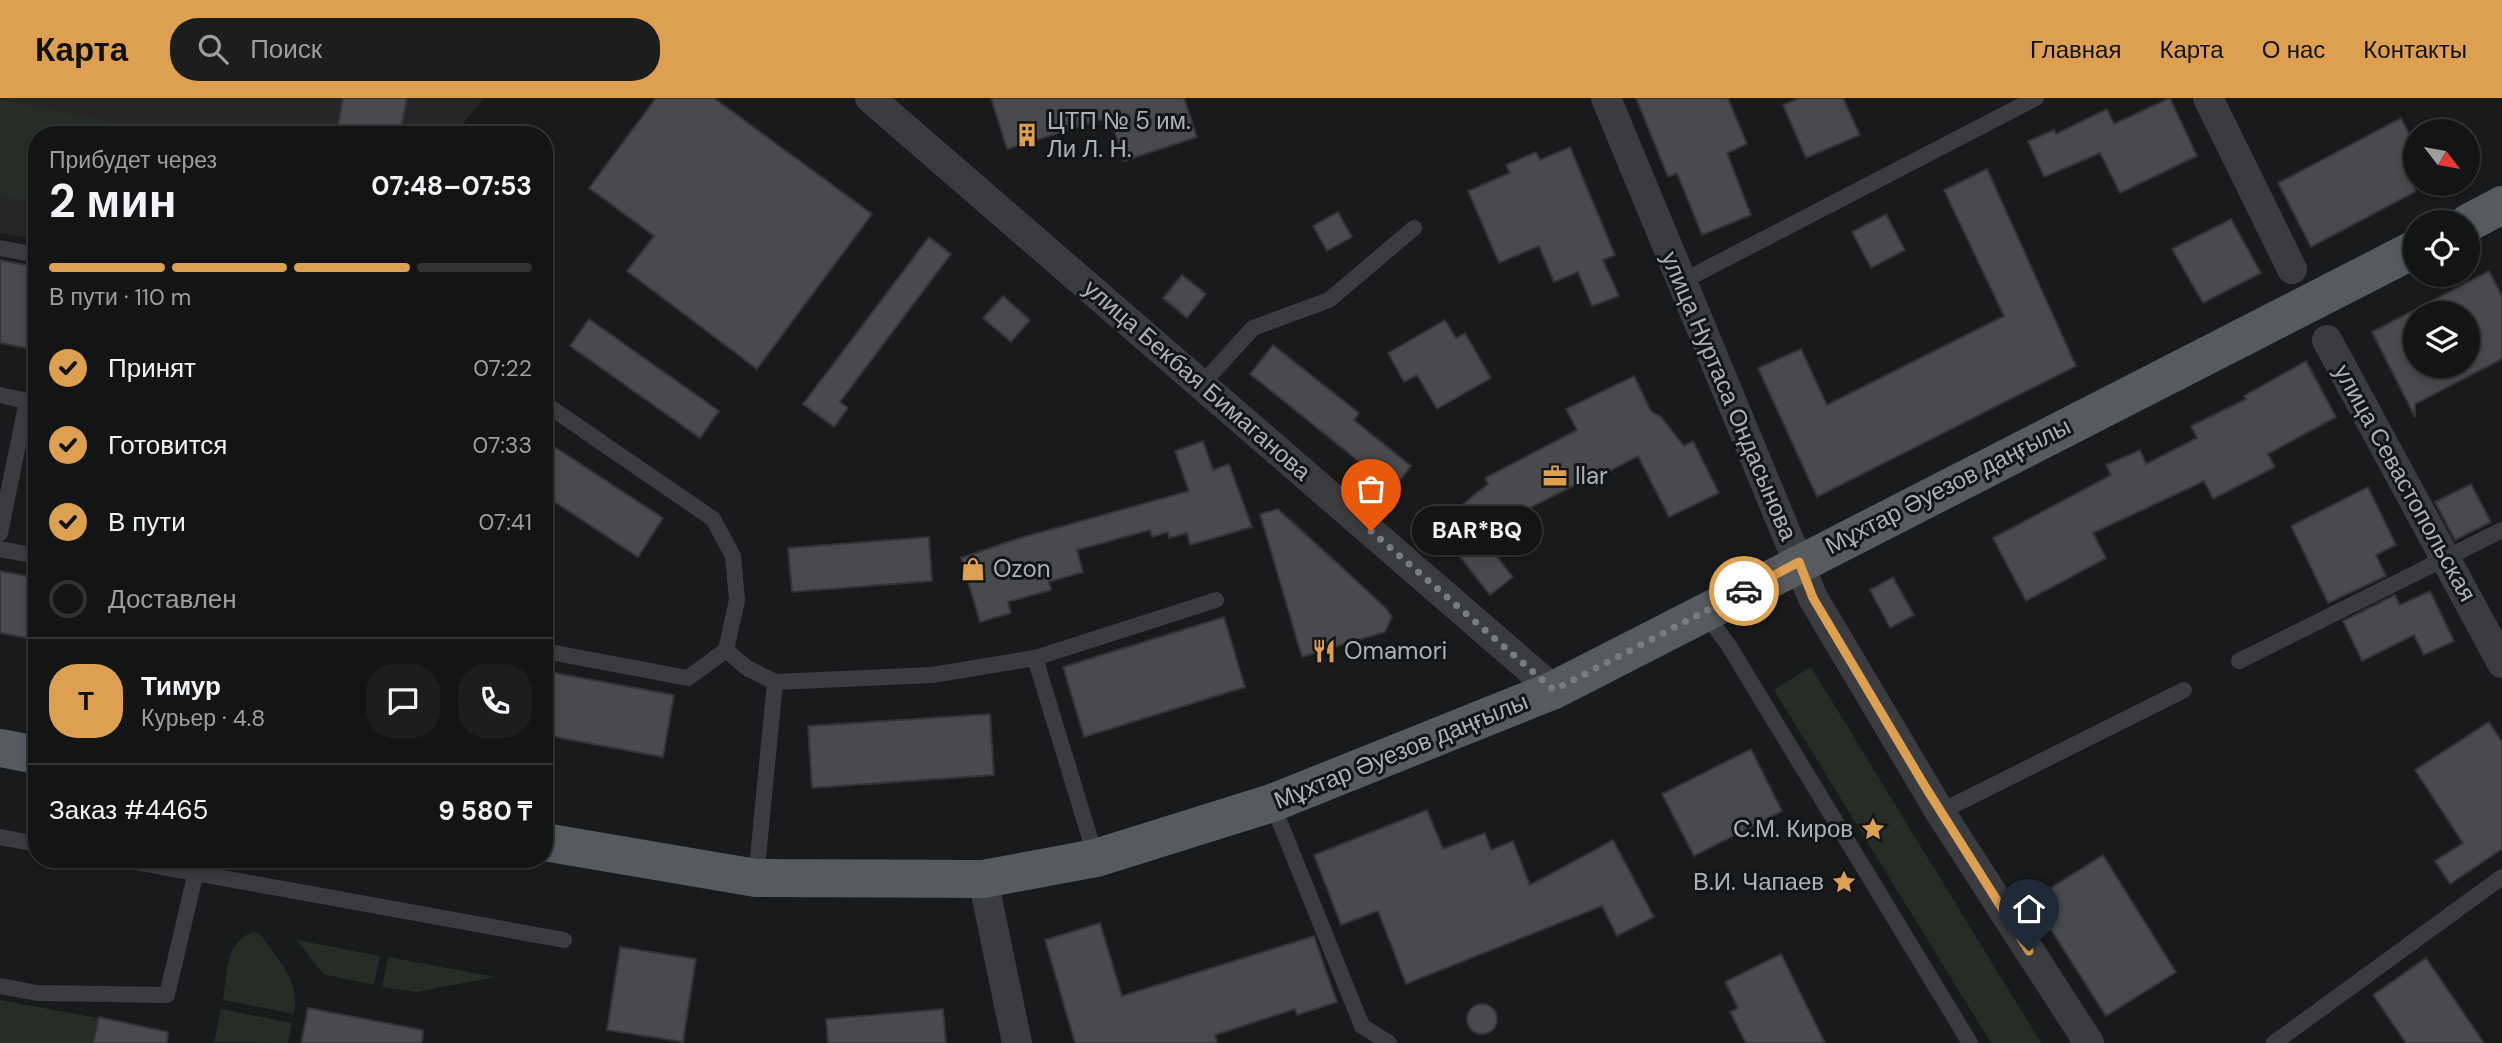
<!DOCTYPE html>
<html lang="ru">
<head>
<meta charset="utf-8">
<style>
  body { margin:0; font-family:"DM Sans",sans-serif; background:#1c1d1d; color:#f1f3f6; height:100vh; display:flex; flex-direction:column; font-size:26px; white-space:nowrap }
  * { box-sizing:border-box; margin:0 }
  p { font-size:23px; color:#9d9ea0 }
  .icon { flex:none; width:38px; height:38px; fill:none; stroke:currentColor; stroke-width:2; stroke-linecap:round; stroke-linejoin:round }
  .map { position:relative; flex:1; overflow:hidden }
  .side { position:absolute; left:28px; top:28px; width:525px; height:742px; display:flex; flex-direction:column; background:#131414; border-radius:28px; box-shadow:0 4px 10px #0003,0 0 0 2px #323334 }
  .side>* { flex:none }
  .needle { width:46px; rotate:121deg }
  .tools { position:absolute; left:2403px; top:21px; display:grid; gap:14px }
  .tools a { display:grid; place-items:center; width:77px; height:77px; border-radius:50%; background:#131414; box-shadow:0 4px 10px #0003,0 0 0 2px #323334; font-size:35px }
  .pin { position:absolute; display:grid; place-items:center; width:60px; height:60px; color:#fff; margin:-72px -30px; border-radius:50% 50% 50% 0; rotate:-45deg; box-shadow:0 0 7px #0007 }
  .pin .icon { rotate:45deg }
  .courier { position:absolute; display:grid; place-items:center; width:70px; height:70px; margin:-35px; border:5px solid #dd9f50; border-radius:50%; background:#fff; color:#222; box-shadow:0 2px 9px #0007 }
  .bubble { position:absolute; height:49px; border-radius:24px; background:#131414; box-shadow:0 4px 10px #0003,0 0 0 2px #323334; font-size:23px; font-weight:700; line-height:49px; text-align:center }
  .headline em { font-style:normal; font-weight:700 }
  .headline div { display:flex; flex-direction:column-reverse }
  .headline { display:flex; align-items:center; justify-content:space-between; height:119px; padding:0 21px }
  h1 { font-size:46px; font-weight:700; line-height:52px }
  .bar { display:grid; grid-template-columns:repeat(4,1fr); gap:10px 7px; align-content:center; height:84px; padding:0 21px }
  .bar i { height:9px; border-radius:5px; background:#323334 }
  .bar .on { background:#dd9f50 }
  .bar p { grid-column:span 4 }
  .line { display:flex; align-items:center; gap:18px; padding:0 21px; border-top:2px solid #323334 }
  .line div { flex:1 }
  .round { display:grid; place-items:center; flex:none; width:74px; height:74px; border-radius:28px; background:#1c1d1d }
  ol { padding:0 21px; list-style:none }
  li { display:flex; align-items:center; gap:21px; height:77px }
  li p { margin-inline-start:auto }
  li .icon { padding:7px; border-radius:50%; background:#dd9f50; color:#111; stroke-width:4 }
  li:last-child { color:#9d9ea0 }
  li i { width:38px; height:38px; border:4px solid #323334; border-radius:50% }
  header { display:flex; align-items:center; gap:42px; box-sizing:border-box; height:98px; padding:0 35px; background:#dd9f50; color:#111 }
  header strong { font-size:33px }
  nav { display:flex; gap:38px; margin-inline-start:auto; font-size:24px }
  .search { width:490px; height:63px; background:#1c1d1d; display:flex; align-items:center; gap:18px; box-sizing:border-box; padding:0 24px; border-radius:28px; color:#9d9ea0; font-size:26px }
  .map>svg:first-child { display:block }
  .built { fill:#262628 }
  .green { fill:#262d26 }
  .building { fill:#494a4d; stroke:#343437; stroke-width:2; fill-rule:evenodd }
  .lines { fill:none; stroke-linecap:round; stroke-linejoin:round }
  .lane { stroke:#3b3c40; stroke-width:16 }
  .street { stroke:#3b3c40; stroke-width:30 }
  .primary { stroke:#575a5e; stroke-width:38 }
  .done { stroke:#797d82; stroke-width:7; stroke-dasharray:0 12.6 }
  .route { stroke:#dd9f50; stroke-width:9 }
  .labels { text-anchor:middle; stroke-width:6; stroke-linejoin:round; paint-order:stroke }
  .poi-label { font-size:24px; fill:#adb2b9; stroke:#141516; text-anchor:start }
  .street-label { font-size:24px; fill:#adb2b9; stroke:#141516 }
</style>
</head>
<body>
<header>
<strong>Карта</strong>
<div class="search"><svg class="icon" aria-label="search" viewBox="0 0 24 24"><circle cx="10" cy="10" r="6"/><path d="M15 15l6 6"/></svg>Поиск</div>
<nav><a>Главная</a><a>Карта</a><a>О нас</a><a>Контакты</a></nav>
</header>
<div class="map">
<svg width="2502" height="945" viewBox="0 0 2502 945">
  <rect width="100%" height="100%" fill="#191a1b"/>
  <path class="built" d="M 0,0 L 484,0 L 454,37 L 37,37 L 37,142 L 0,135 Z"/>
  <path class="green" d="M 0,2 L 144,30 L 143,37 L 37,37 L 37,105 L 0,98 Z
    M 1811,569 L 2041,945 L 1991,945 L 1774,592 Z
    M 253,834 L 260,836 C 278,862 301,883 294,916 L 223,902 C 227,877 225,844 253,834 Z
    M 297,842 L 380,858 L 374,887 L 323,876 Z
    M 388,859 L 496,879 L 416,894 L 382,889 Z
    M 0,902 L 98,920 L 92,943 L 100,945 L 0,945 Z
    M 221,911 L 292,925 L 288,945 L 214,944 Z"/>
  <path class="building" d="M 343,0 L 407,0 L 400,37 L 364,37 L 337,32 Z
    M 656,0 L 714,0 L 872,116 L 757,271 L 627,173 L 654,138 L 589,90 Z
    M 991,0 L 1184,0 L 1197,39 L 1124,63 L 1110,19 L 1007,51 Z
    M 1636,0 L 1728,0 L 1747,46 L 1727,55 L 1751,117 L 1702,137 L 1677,75 L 1668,79 Z
    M 1799,0 L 1843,0 L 1860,37 L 1806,60 L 1783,7 Z
    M 2170,0 L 2197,58 L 2120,95 L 2100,55 L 2044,79 L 2028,43 L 2054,32 L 2056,36 L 2107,11 L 2114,26 Z
    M 2401,20 L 2415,47 L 2415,94 L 2311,149 L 2278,85 Z
    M 1570,49 L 1615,157 L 1603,162 L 1619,198 L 1592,208 L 1578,174 L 1554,184 L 1539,148 L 1499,165 L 1468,93 L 1510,75 L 1506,67 L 1536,54 L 1540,62 Z
    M 1987,71 L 2076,268 L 1817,399 L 1758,270 L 1801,251 L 1827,307 L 2004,218 L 1944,92 Z
    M 1338,114 L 1352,139 L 1327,153 L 1313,128 Z
    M 1886,116 L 1905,152 L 1871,170 L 1852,134 Z
    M 2231,121 L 2261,175 L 2203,205 L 2172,151 Z
    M 929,139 L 951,156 L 840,304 L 848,310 L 834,329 L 803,306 Z
    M 0,162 L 37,169 L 37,252 L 0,245 Z
    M 2489,173 L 2502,198 L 2502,261 L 2415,306 L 2415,319 L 2372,234 ZM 2415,215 L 2468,215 L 2468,268 L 2415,268 Z
    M 1182,177 L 1206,196 L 1187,220 L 1163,200 Z
    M 1003,198 L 1030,222 L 1011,244 L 983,220 Z
    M 589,221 L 719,313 L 700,340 L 570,248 Z
    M 1445,222 L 1456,240 L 1465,235 L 1491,280 L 1437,311 L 1417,277 L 1404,284 L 1388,255 Z
    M 1273,247 L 1359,315 L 1354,322 L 1411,368 L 1393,391 L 1250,276 Z
    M 2306,263 L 2336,319 L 2268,356 L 2275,369 L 2213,401 L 2204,383 L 2093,435 L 2106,460 L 2026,503 L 1993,440 L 2111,377 L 2106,367 L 2140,352 L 2146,366 L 2197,340 L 2191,328 L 2246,301 L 2244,298 Z
    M 1634,278 L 1651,313 L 1661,319 L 1684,348 L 1693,343 L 1719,395 L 1669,419 L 1638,358 L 1600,378 L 1598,375 L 1479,436 L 1513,479 L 1490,497 L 1436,428 L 1488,386 L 1485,380 L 1577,332 L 1566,311 Z
    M 544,342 L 663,420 L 638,459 L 544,397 Z
    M 1203,343 L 1213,372 L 1229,366 L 1252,429 L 1190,447 L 1187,435 L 1169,440 L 1168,434 L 1152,439 L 1150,432 L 1077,452 L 1083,474 L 1049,484 L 1051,492 L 1008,504 L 1011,515 L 980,524 L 961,460 L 1020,440 L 1189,393 L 1175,353 Z
    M 2471,386 L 2491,424 L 2455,442 L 2435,404 Z
    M 2368,389 L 2396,447 L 2376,457 L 2386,478 L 2328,505 L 2291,428 Z
    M 1278,411 L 1386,510 L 1392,519 L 1385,534 L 1302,559 L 1260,416 Z
    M 929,439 L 932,483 L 792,494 L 788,450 Z
    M 0,473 L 37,480 L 37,542 L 0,535 Z
    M 1893,479 L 1914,517 L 1890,530 L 1870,492 Z
    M 2430,493 L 2454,543 L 2424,557 L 2414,537 L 2362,563 L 2343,523 L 2395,497 L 2400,507 Z
    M 1224,519 L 1245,589 L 1084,639 L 1063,569 Z
    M 544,573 L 674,597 L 663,659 L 544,637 Z
    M 990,616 L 994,677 L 812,690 L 808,628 Z
    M 2489,624 L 2502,644 L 2502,751 L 2450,786 L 2435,763 L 2463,745 L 2415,672 Z
    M 1751,651 L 1782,713 L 1694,758 L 1662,696 Z
    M 1427,712 L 1443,751 L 1485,735 L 1491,752 L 1513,743 L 1530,787 L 1613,742 L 1654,819 L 1617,838 L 1602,808 L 1406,886 L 1378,813 L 1341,827 L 1314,757 Z
    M 2103,757 L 2176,874 L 2106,918 L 2032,802 Z
    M 1100,825 L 1122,898 L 1314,838 L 1337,904 L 1297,917 L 1295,911 L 1215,937 L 1217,945 L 1075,945 L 1045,842 Z
    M 620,849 L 696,861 L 683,944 L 607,932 Z
    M 1781,856 L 1825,945 L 1746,945 L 1730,914 L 1738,910 L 1725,884 Z
    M 2426,860 L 2484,945 L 2406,945 L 2373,897 Z
    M1467 921a15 15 0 1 1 30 0a15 15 0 1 1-30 0Z
    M 308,910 L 423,932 L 422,945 L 301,945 Z
    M 943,911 L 946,945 L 828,945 L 826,921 Z
    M 99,919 L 168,934 L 167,945 L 93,945 Z"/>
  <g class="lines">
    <path class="lane" d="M 0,150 L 37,157
      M 1681,184 L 2036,0
      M 1202,286 L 1253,230 L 1329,202 L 1414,130
      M 0,297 L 27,303 L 0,435
      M 544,305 L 713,421 L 733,458 L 737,502 L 726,552 L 747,570 L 775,584 L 932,577 L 1035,560 L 1096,760
      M 0,451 L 37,458
      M 1705,515 L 1729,548 L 1970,945
      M 544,553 L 688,580 L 726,552
      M 1035,560 L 1216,502
      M 2239,563 L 2502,432
      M 1272,705 L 1362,928 L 1389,945
      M 1940,714 L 2184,592
      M 0,739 L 37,746
      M 118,761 L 564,842
      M 756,780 L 775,584
      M 0,888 L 37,895 L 167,897 L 199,761
      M 2274,945 L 2502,779"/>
    <path class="street" d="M 870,0 L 1554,592
      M 1606,0 L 1813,500 L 1940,714 L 2089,945
      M 2208,0 L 2292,171
      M 2327,242 L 2502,565
      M 983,781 L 1017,945"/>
    <path class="primary" d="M 2468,125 L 2502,107
      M 0,650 L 37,657
      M 544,744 L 756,780 L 983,781 L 1096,760 L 1272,705 L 1554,592 L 2415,151"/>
  </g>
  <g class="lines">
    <path class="done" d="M 1371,433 L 1554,592 L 1744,493"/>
    <path class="route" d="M 1744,493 L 1799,464 L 1813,500 L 1926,690 L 2029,853"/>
  </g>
  <defs>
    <g id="building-bare" transform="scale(1.89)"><path d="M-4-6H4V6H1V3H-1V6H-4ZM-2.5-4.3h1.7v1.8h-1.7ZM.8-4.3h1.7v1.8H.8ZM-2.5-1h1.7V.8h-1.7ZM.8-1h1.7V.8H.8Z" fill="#dd9f50" stroke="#141516" stroke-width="2.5" paint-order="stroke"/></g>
    <g id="office-bare" transform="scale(1.89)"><path d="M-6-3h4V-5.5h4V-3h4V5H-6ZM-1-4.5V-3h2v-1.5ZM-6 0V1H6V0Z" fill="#dd9f50" stroke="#141516" stroke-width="2.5" paint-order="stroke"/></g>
    <g id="shop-bare" transform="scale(1.89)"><path d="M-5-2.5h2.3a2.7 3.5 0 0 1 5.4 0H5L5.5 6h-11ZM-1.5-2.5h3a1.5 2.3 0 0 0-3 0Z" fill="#dd9f50" stroke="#141516" stroke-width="2.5" paint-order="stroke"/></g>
    <g id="restaurant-bare" transform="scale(1.89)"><path d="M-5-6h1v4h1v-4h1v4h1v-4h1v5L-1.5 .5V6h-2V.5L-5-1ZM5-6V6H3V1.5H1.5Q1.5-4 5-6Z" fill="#dd9f50" stroke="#141516" stroke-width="2.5" paint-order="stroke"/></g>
    <g id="sight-bare" transform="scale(1.89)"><path d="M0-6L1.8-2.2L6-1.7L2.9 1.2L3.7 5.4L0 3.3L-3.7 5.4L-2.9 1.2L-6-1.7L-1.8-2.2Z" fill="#dd9f50" stroke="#141516" stroke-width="2.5" paint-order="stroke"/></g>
  </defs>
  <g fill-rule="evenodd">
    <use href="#building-bare" x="1027" y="37"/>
    <use href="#office-bare" x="1555" y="378"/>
    <use href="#shop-bare" x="973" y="471"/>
    <use href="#restaurant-bare" x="1324" y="553"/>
    <use href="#sight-bare" x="1873" y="731"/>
    <use href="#sight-bare" x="1844" y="784"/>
  </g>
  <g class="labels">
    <g class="poi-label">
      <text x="1047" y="31">ЦТП № 5 им.<tspan x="1047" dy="28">Ли Л. Н.</tspan></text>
      <text x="1575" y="386">Ilar</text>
      <text x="993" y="479">Ozon</text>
      <text x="1344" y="561">Omamori</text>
      <text x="1853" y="739" text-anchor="end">С.М. Киров</text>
      <text x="1824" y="792" text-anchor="end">В.И. Чапаев</text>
    </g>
    <g class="street-label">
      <text transform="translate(1197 282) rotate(41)" y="8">улица Бекбая Бимаганова</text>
      <text transform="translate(1729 298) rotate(67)" y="8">улица Нуртаса Ондасынова</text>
      <text transform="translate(2405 385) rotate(61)" y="8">улица Севастопольская</text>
      <text transform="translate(1948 388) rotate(-27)" y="8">Мұхтар Әуезов даңғылы</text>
      <text transform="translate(1401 653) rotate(-22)" y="8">Мұхтар Әуезов даңғылы</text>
    </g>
  </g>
</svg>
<div class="tools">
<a><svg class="needle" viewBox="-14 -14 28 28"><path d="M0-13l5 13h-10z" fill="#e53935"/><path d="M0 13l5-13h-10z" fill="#9d9ea0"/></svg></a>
<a><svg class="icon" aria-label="locate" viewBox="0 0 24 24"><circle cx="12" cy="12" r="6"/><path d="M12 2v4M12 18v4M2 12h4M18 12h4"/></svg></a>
<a><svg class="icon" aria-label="layers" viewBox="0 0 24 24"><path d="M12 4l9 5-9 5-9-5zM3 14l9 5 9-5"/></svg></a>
</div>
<div class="pin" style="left:1371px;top:433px;background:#ea580c"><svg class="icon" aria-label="bag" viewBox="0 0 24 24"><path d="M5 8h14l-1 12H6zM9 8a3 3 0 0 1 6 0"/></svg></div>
<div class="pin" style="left:2029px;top:853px;background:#1f2937"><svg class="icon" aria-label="home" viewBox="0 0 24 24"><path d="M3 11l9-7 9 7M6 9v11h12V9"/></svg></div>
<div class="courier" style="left:1744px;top:493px"><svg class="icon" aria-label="car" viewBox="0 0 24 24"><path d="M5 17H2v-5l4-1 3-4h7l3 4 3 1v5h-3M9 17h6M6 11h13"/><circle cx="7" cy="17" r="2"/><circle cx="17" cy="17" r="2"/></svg></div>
<div class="bubble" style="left:1412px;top:408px;width:130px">BAR*BQ</div>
<section class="side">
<div class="headline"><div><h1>2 мин</h1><p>Прибудет через</p></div><em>07:48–07:53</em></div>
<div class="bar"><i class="on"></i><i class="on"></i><i class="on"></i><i></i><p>В пути · 110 m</p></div>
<ol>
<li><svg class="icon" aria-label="check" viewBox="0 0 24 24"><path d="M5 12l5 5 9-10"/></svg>Принят<p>07:22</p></li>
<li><svg class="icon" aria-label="check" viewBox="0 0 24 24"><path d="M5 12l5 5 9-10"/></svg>Готовится<p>07:33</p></li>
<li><svg class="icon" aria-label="check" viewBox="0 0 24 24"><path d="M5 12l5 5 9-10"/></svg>В пути<p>07:41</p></li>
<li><i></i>Доставлен</li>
</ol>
<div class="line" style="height:126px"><b class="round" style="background:#dd9f50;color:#111">Т</b><div><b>Тимур</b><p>Курьер · 4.8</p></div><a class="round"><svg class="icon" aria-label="chat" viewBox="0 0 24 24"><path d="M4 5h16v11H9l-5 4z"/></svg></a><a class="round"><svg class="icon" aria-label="phone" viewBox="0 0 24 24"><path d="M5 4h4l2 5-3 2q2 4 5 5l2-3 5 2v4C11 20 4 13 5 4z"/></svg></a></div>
<div class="line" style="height:91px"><div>Заказ #4465</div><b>9 580 ₸</b></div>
</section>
</div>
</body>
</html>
